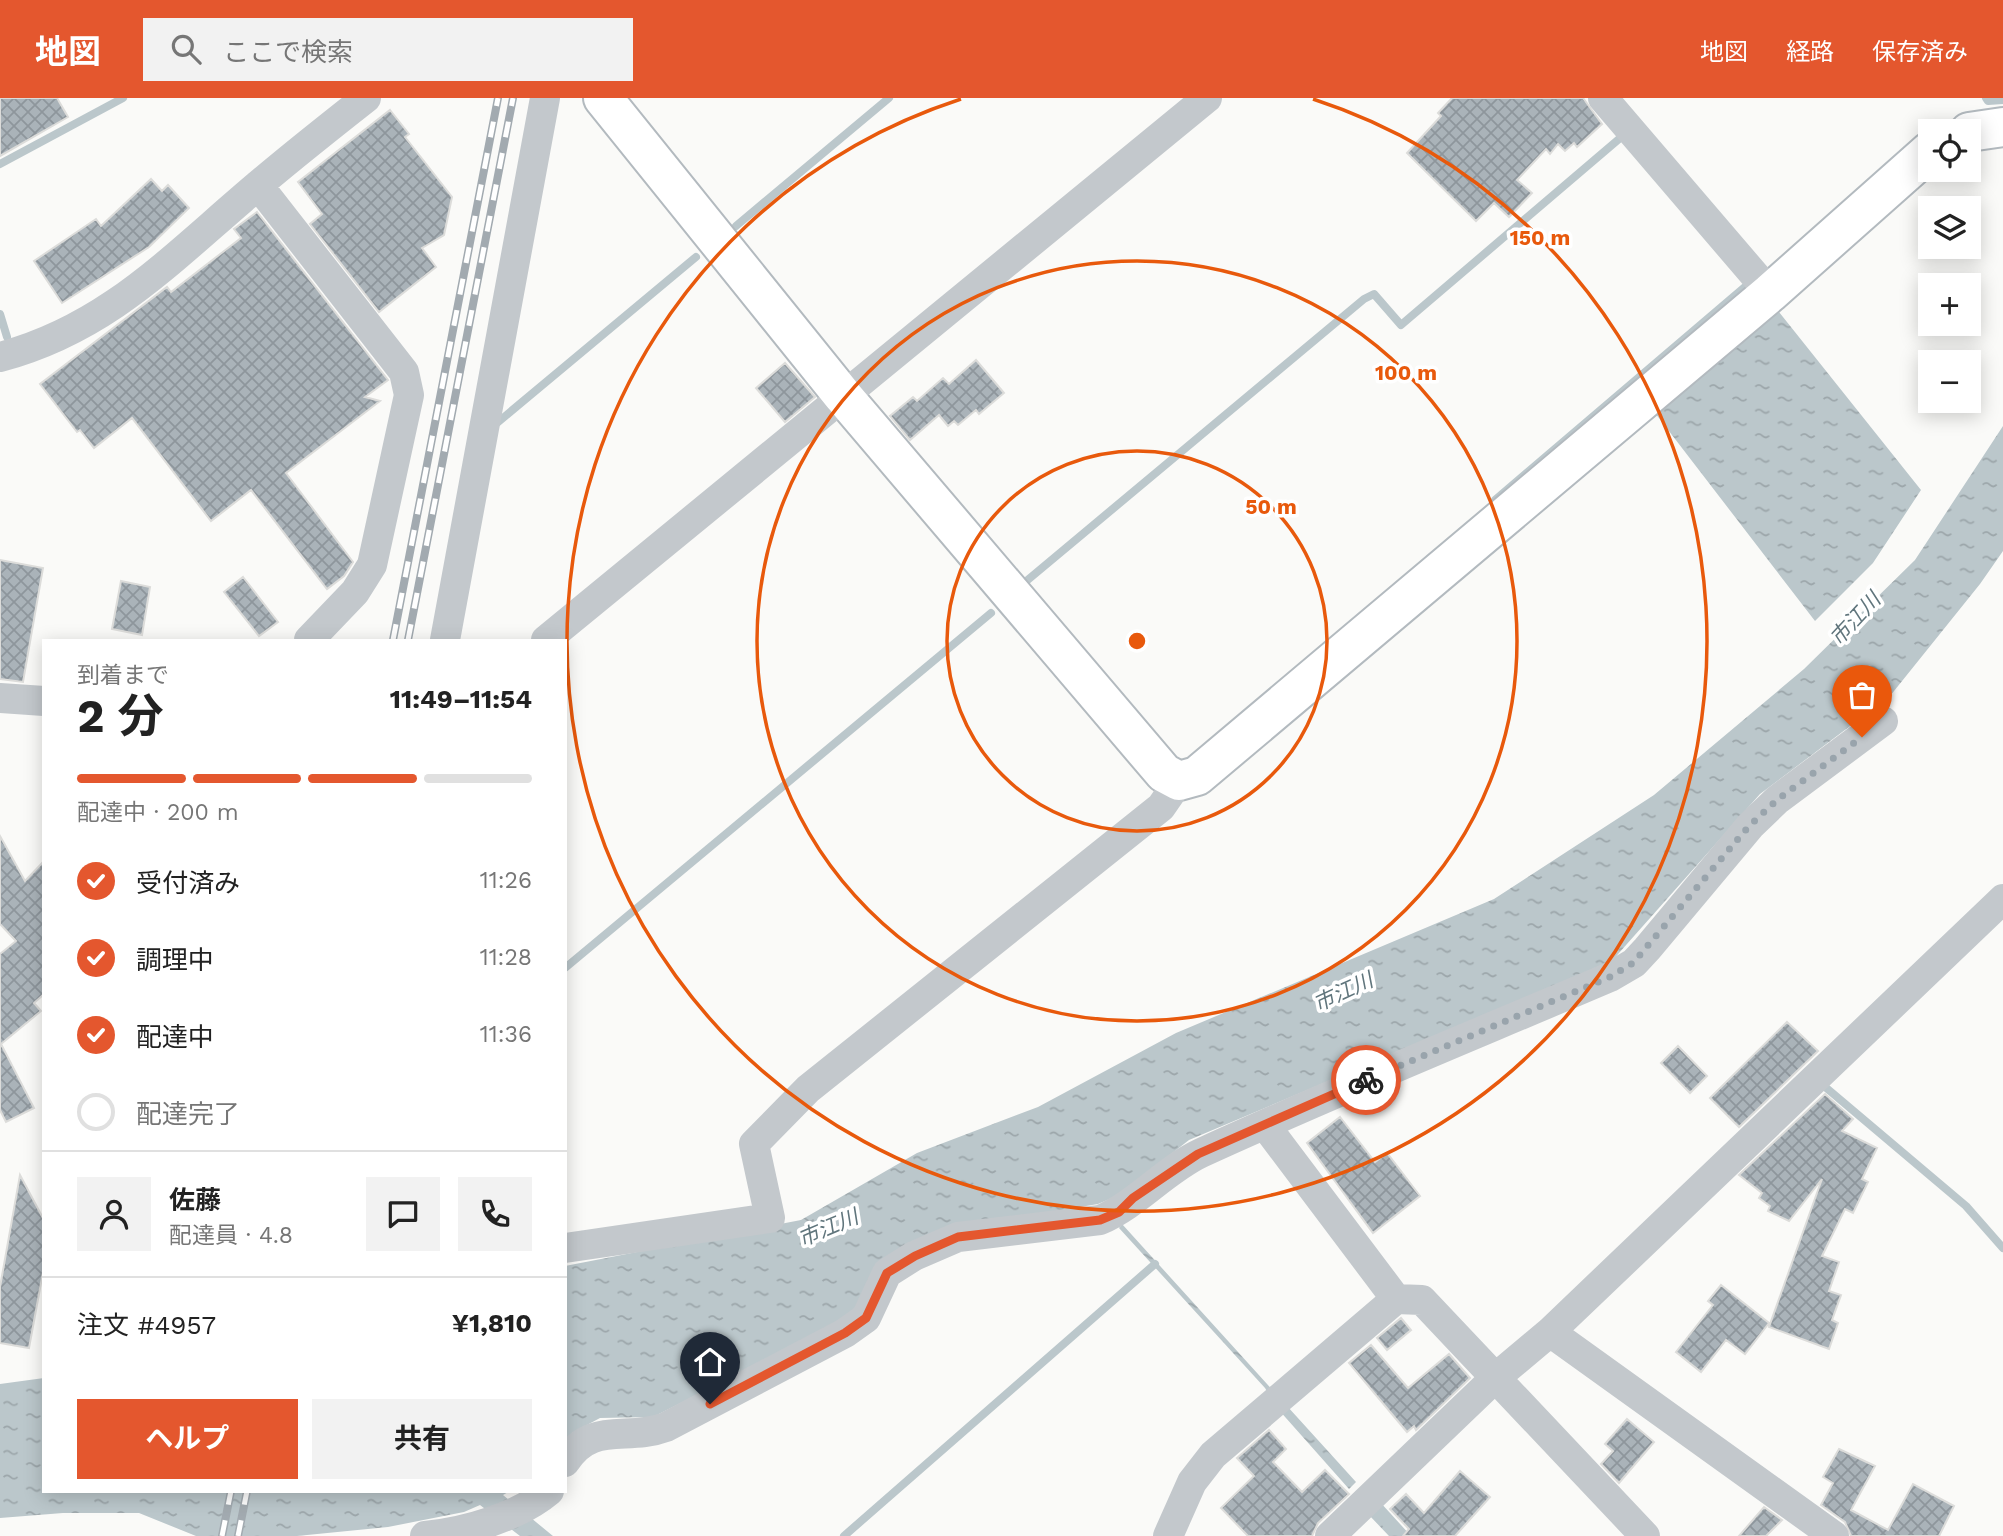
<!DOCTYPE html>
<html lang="ja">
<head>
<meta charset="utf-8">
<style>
  body { margin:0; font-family:"Work Sans","Noto Sans JP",sans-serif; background:#f2f2f2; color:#222; height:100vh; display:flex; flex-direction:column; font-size:26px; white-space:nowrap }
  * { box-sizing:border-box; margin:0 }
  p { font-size:23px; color:#767676 }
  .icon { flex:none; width:38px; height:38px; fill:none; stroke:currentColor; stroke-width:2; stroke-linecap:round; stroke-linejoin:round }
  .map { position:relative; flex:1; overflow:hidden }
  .sheet { position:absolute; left:42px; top:541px; width:525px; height:854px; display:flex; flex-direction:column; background:#fff; border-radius:0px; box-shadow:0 4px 18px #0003 }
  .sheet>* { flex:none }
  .controls { position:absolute; left:1918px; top:21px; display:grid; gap:14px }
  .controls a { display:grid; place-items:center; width:63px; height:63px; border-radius:0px; background:#fff; box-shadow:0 4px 18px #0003; font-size:35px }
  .pin { position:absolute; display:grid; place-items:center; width:60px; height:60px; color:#fff; margin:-72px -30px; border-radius:50% 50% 50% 0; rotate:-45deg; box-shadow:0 0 7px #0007 }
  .pin .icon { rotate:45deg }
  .courier { position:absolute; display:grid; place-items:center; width:70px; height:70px; margin:-35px; border:5px solid #e4572e; border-radius:50%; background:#fff; color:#222; box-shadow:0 2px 9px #0007 }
  .summary em { font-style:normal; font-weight:700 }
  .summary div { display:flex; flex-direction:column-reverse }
  .summary { display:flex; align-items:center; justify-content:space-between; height:119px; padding:0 35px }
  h1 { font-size:46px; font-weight:700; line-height:52px }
  .bar { display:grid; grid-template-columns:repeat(4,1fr); gap:10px 7px; align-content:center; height:84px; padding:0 35px }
  .bar i { height:9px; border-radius:5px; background:#e0e0e0 }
  .bar .selected { background:#e4572e }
  .bar p { grid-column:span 4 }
  .line { display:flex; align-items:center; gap:18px; padding:0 35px; border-top:2px solid #e0e0e0 }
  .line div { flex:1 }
  .round { display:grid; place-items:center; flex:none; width:74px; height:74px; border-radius:0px; background:#f2f2f2 }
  ol { padding:0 35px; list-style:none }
  li { display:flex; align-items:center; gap:21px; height:77px }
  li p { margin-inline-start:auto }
  li .icon { padding:7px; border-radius:50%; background:#e4572e; color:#fff; stroke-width:4 }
  li:last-child { color:#767676 }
  li i { width:38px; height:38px; border:4px solid #e0e0e0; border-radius:50% }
  .cta { display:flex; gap:14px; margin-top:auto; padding:14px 35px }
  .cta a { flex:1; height:80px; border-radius:0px; background:#e4572e; color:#fff; font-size:28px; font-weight:700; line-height:80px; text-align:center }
  .cta a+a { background:#f2f2f2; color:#222 }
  header { display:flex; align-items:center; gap:42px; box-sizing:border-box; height:98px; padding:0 35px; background:#e4572e; color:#fff }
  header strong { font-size:33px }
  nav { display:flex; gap:38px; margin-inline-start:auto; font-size:24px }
  .search { width:490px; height:63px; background:#f2f2f2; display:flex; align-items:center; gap:18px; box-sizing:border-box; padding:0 24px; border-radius:0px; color:#767676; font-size:26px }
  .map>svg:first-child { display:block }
  .water { fill:url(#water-ripples) }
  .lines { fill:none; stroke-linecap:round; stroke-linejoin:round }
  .stream { stroke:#bbc7cb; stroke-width:8 }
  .building { fill:url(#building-cross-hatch); stroke:#dcdcda; stroke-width:2 }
  .secondary-casing { stroke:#b3babf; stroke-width:42 }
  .street { stroke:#c3c8cc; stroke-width:30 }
  .secondary { stroke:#fff; stroke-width:38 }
  .rail-casing { stroke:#a2aab0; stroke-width:8 }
  .rail { stroke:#fff; stroke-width:5; stroke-dasharray:16; stroke-linecap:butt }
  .done { stroke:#99a4ac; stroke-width:7; stroke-dasharray:0 12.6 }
  .route { stroke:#e4572e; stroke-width:9 }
  .ring { fill:none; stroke:#e8590c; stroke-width:3.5 }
  .labels { text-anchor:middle; stroke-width:7; stroke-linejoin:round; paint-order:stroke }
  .water-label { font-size:21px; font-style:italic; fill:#60757c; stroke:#fff }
  .centre { fill:#e8590c; stroke:#fff; stroke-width:3.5 }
  .ring-label { font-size:21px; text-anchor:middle; font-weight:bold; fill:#e8590c; stroke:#fff; stroke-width:7; stroke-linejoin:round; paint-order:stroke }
</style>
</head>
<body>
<header>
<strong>地図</strong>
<div class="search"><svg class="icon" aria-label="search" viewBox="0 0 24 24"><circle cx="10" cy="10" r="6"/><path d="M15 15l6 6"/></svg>ここで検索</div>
<nav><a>地図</a><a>経路</a><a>保存済み</a></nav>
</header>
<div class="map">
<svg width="2003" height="1438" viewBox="0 0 2003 1438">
  <defs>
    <pattern id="water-ripples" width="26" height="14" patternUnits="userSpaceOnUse" patternTransform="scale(1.75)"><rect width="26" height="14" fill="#bbc7cb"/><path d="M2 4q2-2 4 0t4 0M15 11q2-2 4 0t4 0" fill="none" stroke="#9ca6aa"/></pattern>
    <pattern id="building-cross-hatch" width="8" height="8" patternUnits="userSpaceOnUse" patternTransform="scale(1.75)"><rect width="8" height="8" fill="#aab3b9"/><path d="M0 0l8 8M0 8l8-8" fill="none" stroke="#8e969c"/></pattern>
  </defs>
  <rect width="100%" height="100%" fill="#fafaf8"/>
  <path class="water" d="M 1775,209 L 1921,392 L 1873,465 L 1815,523 L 1652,311 Z
    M 2003,328 L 2003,453 L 1980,486 L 1890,598 L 1760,696 L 1611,864 L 1189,1042 L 1119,1097 L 1098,1106 L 960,1129 L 861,1203 L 844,1222 L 653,1319 L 600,1320 L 572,1335 L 565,1345 L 565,1168 L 801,1122 L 917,1055 L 1038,1009 L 1176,935 L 1494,801 L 1654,697 L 1804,571 L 1915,462 Z
    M 1122,1126 L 1356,1384 L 1349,1391 L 1278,1311 L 1265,1290 L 1119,1130 Z
    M 44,1280 L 44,1393 L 510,1393 L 503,1397 L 553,1438 L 520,1438 L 480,1407 L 464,1414 L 388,1429 L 297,1438 L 196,1438 L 139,1415 L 63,1415 L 0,1420 L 0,1286 Z
    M 1380,1404 L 1411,1438 L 1389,1438 L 1369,1417 Z"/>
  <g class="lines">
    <path class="stream" d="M 1986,0 L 1988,3 L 2003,2
      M 0,66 L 123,0
      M 736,128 L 889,0
      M 0,216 L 7,239
      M 497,325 L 696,159
      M 1495,402 L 1746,188
      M 1024,485 L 1364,201 L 1374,196 L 1401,227 L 1619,41
      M 565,870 L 991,515
      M 1824,988 L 1966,1108 L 2003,1150
      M 844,1438 L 1155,1166"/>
  </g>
  <path class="building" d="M 0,0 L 57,0 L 68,19 L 0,58 Z
    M 1452,0 L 1583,0 L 1602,26 L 1577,49 L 1574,45 L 1565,53 L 1558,46 L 1550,56 L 1546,51 L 1517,82 L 1532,95 L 1509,119 L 1494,105 L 1476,123 L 1407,55 L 1441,18 L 1438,15 Z
    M 390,12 L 409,36 L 405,39 L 452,99 L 444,137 L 422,150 L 436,169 L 379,214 L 310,126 L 322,116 L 298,84 Z
    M 151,81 L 162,93 L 168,87 L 189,110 L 149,149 L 62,205 L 34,163 L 96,121 L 101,128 Z
    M 257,114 L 388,282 L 365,299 L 380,303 L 286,375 L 353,464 L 344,478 L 327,491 L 251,392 L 211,423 L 132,320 L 94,350 L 80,332 L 77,334 L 40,286 L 167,189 L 171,194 L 241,140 L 234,131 Z
    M 976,262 L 1004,295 L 979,316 L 976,312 L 958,327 L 954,323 L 948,328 L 939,317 L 910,342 L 890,318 L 913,299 L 917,303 L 943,280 L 949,286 Z
    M 785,265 L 815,299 L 785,324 L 756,290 Z
    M 0,462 L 43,470 L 23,584 L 0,581 Z
    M 243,479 L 278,524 L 259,538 L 224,494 Z
    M 121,483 L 150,489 L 142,537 L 112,531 Z
    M 0,738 L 25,783 L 44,763 L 44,896 L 34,905 L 41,913 L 1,946 L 34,1010 L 6,1024 L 0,1012 L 0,856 L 16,843 L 0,826 Z
    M 1787,924 L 1818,953 L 1739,1029 L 1710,1000 Z
    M 1678,948 L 1707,978 L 1690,995 L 1661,965 Z
    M 1825,996 L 1853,1021 L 1842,1033 L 1877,1050 L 1862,1081 L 1868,1084 L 1853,1115 L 1845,1111 L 1822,1158 L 1839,1164 L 1829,1193 L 1841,1197 L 1832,1222 L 1838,1225 L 1829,1251 L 1769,1229 L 1822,1081 L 1789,1123 L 1768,1113 L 1770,1108 L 1759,1100 L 1762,1095 L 1739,1077 Z
    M 1340,1019 L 1375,1064 L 1387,1055 L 1420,1098 L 1373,1135 L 1307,1045 Z
    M 20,1077 L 44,1122 L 44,1169 L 29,1250 L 0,1245 L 0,1189 Z
    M 1721,1187 L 1769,1225 L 1745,1256 L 1726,1242 L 1701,1274 L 1676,1254 L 1713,1207 L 1708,1203 Z
    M 1401,1220 L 1411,1232 L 1387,1252 L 1377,1240 Z
    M 1371,1247 L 1408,1290 L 1449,1256 L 1470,1280 L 1416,1332 L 1414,1328 L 1407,1334 L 1349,1265 Z
    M 1627,1321 L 1654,1344 L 1619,1385 L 1601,1366 L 1613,1353 L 1605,1346 Z
    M 1269,1332 L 1286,1351 L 1273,1364 L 1302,1394 L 1325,1372 L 1349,1396 L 1318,1425 L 1312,1438 L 1248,1438 L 1221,1410 L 1254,1378 L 1237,1360 Z
    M 1839,1351 L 1875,1368 L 1851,1412 L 1888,1432 L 1913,1386 L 1954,1408 L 1939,1438 L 1851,1438 L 1845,1424 L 1821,1407 L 1833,1385 L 1823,1379 Z
    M 1460,1373 L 1490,1399 L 1455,1438 L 1403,1438 L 1409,1431 L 1390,1411 L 1406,1396 L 1424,1415 Z
    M 1764,1409 L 1782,1422 L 1766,1438 L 1739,1438 Z"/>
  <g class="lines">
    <g class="secondary-casing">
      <path id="secondary" d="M 603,0 L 843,298 L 1164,675 L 1179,683 L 1197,678 L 1770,195 L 1930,53
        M 1969,34 L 2003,29"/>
    </g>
    <path class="street" d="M 1603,0 L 1770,195
      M 258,87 L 404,274 L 409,297 L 372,467 L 355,494 L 309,542
      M 0,259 C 102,232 164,168 242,101 C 282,66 324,33 366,0
      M 445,542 L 545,0
      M 546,542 L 1207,0
      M 0,600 L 44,603
      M 1265,1027 L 1396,1201
      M 565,1150 L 770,1120 L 754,1046 L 808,991 L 1161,709 L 1179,683
      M 1550,1234 L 1834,1438
      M 565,1364 C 592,1322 626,1344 666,1329 L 845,1235 L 866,1220 L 887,1175 L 914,1158 L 958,1139 L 1100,1122 C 1137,1106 1165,1072 1201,1055 C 1336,993 1474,937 1610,879 L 1634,865 L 1647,851 L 1750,728 L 1777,702 L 1883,623
      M 425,1438 C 466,1434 518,1419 549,1393
      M 1168,1438 L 1192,1384 L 1213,1357 L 1396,1201 L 1422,1202 L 1645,1438
      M 1330,1438 L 1494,1281 L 1550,1234 L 2003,801"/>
    <use href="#secondary" class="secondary"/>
    <g class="rail-casing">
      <path id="rail" d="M 393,542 L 498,0
        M 408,542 L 513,0
        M 222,1438 L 231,1393
        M 238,1438 L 247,1393"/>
    </g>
    <use href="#rail" class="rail"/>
  </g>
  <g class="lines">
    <path class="done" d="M 1366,982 L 1610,879 L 1633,865 L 1749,728 L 1777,702 L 1862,639"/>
    <path class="route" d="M 710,1306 L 845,1235 L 866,1220 L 887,1175 L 915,1158 L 958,1139 L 1100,1122 L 1119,1114 L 1133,1100 L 1198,1056 L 1366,982"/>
  </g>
  <g class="ring">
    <circle cx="1137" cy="543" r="190"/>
    <circle cx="1137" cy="543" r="380"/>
    <path d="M1313 1A570 570 0 1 1 961 1"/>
  </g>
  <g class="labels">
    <g class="water-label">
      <text transform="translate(1855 521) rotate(-47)" y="7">市江川</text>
      <text transform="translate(1343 894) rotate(-25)" y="7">市江川</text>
      <text transform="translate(828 1130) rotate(-23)" y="7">市江川</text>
    </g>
  </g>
  <circle cx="1137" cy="543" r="10" class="centre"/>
  <g class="ring-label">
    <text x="1540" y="147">150 m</text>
    <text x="1406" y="282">100 m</text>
    <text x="1271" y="416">50 m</text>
  </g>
</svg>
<div class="controls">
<a><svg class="icon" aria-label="locate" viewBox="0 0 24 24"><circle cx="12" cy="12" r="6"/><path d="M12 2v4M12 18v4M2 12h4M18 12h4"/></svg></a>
<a><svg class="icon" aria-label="layers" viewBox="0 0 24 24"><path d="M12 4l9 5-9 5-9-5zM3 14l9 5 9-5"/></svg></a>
<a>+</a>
<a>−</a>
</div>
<div class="pin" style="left:1862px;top:639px;background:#ea580c"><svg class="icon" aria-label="bag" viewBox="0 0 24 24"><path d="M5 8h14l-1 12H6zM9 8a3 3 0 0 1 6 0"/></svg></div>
<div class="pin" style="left:710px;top:1306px;background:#1f2937"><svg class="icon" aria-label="home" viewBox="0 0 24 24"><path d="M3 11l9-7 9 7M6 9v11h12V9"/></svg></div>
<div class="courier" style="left:1366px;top:982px"><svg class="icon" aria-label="bike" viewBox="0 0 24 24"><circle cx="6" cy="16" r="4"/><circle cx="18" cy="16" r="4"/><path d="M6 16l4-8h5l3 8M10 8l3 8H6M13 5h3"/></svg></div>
<section class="sheet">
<div class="summary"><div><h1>2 分</h1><p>到着まで</p></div><em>11:49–11:54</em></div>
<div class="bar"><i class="selected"></i><i class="selected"></i><i class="selected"></i><i></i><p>配達中 · 200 m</p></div>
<ol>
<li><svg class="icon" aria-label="check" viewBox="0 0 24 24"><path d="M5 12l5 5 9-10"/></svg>受付済み<p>11:26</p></li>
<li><svg class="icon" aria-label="check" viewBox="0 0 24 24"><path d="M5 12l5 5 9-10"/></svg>調理中<p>11:28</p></li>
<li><svg class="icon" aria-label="check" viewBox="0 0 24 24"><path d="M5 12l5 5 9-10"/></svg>配達中<p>11:36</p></li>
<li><i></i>配達完了</li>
</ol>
<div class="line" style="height:126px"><a class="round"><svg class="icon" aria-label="person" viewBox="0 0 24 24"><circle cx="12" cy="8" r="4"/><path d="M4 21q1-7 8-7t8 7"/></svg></a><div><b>佐藤</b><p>配達員 · 4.8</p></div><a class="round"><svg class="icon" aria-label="chat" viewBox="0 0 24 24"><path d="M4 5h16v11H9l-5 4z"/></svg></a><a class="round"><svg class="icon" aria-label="phone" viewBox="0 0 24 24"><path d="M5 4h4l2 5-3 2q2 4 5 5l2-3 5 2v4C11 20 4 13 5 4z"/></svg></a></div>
<div class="line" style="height:91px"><div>注文 #4957</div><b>¥1,810</b></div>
<div class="cta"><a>ヘルプ</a><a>共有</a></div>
</section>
</div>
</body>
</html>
